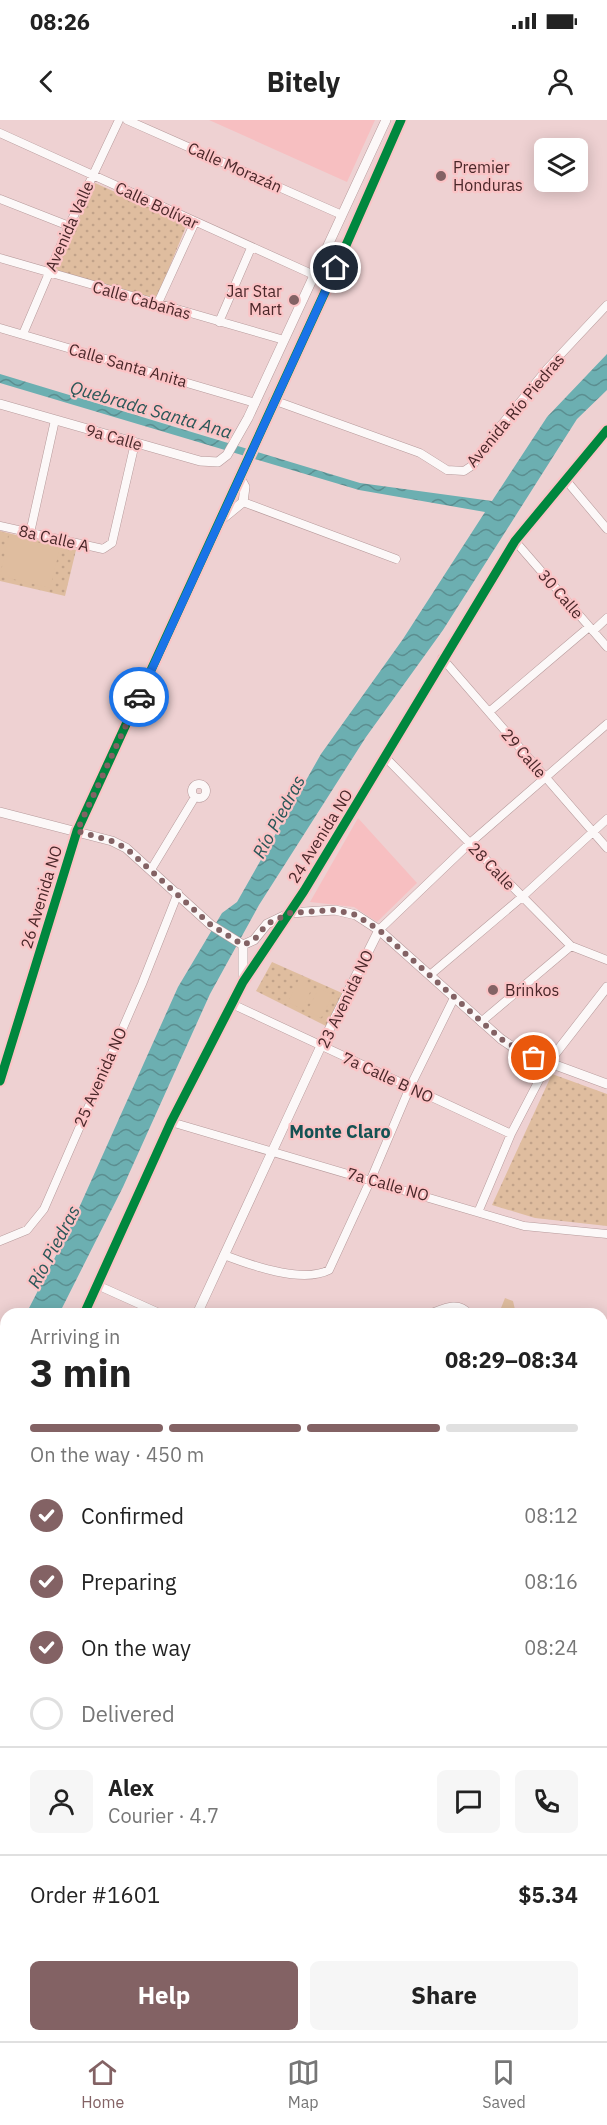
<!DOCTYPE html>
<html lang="en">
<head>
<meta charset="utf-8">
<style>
  body { margin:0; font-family:"IBM Plex Sans",sans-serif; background:#f6f6f6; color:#222; height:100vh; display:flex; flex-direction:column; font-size:22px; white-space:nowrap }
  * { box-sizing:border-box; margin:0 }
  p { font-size:20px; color:#767676 }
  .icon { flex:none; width:33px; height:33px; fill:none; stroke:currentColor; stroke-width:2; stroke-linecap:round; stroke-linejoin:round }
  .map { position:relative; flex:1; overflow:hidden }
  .sheet { position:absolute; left:0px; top:1188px; width:608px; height:734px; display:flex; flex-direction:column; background:#fff; border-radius:18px 18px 0 0; box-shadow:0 3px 15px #0003 }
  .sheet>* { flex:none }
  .buttons { position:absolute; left:534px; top:18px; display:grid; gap:12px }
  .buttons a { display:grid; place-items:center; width:54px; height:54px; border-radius:9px; background:#fff; box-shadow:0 3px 15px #0003; font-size:30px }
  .pin { position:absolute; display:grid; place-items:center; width:51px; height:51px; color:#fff; margin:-26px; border:3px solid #fff; border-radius:50%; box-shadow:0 2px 6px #0007 }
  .courier { position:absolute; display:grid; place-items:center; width:60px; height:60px; margin:-30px; border:4px solid #1a73e8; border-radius:50%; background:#fff; color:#222; box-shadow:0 2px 8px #0007 }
  .summary em { font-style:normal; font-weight:800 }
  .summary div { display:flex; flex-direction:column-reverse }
  .summary { display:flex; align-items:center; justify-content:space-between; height:102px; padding:0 30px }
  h1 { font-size:39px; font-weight:800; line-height:45px }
  .bar { display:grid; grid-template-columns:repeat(4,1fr); gap:9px 6px; align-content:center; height:72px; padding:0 30px }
  .bar i { height:8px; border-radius:4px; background:#e0e0e0 }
  .bar .active { background:#836264 }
  .bar p { grid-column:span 4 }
  .line { display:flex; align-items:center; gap:15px; padding:0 30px; border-top:2px solid #e0e0e0 }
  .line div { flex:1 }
  .round { display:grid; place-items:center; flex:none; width:63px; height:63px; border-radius:9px; background:#f6f6f6 }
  ol { padding:0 30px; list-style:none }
  li { display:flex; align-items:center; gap:18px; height:66px }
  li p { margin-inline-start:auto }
  li .icon { padding:6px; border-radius:50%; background:#836264; color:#fff; stroke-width:4 }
  li:last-child { color:#767676 }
  li i { width:33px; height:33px; border:3px solid #e0e0e0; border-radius:50% }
  .action { display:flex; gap:12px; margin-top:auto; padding:12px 30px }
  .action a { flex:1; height:69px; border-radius:9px; background:#836264; color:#fff; font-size:24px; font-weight:800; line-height:69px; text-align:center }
  .action a+a { background:#f6f6f6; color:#222 }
  .status { display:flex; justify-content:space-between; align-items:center; height:42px; padding:0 30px; background:#fff; direction:ltr }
  .status svg { height:16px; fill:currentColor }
  header { display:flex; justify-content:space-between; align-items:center; height:78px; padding:0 30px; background:#fff; font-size:27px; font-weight:800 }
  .dock { display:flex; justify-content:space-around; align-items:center; height:84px; border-top:2px solid #e0e0e0; background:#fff; font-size:16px; color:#767676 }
  .dock a { display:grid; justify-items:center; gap:3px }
  .dock .active { color:#836264 }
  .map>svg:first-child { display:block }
  .built { fill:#f7bfc1 }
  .park { fill:url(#park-dots) }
  .garden { fill:#dfbd9f }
  .water { fill:url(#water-waves) }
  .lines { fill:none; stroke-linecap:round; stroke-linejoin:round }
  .minor-casing { stroke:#b69a9b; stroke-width:9 }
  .tertiary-casing { stroke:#b69a9b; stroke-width:10 }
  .minor { stroke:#fcf8f8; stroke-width:8 }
  .tertiary { stroke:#fcf8f8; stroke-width:9 }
  .cycleway-casing { stroke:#fbc4c6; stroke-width:13 }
  .cycleway { stroke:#00873e; stroke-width:9 }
  .done { stroke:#836264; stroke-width:6; stroke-dasharray:0 10.8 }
  .route { stroke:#1a73e8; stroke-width:8 }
  .poi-dot { fill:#836264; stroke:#fbc4c6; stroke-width:2 }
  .labels { text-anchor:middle; stroke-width:4.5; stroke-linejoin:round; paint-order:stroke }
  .street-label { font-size:16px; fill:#4a2729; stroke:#fbc4c6 }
  .poi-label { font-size:16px; fill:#4a2729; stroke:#fbc4c6; text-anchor:start }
  .water-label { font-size:18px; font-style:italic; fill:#295758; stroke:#fbc4c6 }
  .neighbourhood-label { font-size:18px; font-weight:bold; fill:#155253; stroke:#fbc4c6 }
</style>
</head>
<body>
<div class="status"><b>08:26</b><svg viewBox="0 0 49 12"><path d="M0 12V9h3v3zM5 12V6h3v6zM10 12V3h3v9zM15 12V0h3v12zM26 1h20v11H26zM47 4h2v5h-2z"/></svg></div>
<header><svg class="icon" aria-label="back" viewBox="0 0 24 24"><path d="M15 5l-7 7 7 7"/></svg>Bitely<svg class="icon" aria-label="person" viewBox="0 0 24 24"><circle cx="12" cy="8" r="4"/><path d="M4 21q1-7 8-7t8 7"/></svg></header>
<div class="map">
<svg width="607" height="1921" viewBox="0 0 607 1921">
  <defs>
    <pattern id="park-dots" width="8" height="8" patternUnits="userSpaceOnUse" patternTransform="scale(1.5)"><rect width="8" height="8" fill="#dfbd9f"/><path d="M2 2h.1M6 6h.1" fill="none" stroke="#c1a289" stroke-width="1.8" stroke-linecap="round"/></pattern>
    <pattern id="water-waves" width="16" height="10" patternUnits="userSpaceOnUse" patternTransform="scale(1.5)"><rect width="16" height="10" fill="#6cafb1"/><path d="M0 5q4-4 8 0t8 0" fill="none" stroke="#5b8e90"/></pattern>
  </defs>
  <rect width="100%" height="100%" fill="#eed1d2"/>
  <path class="built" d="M 209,0 L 375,0 L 347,62 Z
    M 358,698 L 417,763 L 377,802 L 354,787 L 310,782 Z
    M 602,1197 L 607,1198 L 607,1323 L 602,1323 Z"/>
  <path class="park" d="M 95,63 L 187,104 L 156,180 L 54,151 Z
    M 0,411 L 76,430 L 65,476 L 0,461 Z
    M 272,842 L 342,873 L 326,906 L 256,871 Z
    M 552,954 L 607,974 L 607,1106 L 535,1098 L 492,1085 Z"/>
  <path class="garden" d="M 9,415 L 60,428 L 50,468 L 0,456 Z
    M 299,859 L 313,866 L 302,889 L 288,882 Z
    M 319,868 L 333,875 L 321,898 L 307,891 Z
    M 505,1178 L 513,1181 L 516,1194 L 499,1193 Z"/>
  <path class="water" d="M 607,234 L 607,270 L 577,299 L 443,510 L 366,617 L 259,785 L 210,874 L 123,1067 L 59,1194 L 26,1194 L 70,1108 L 178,867 L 222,793 L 237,782 L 321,634 L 403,519 L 485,392 L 359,370 L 0,263 L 0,254 L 360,363 L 492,381 L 547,297 Z
    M 6,1232 L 6,1305 L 0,1319 L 0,1244 Z"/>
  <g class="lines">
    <g class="minor-casing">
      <path id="minor" d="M 127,0 L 342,95
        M 0,13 L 314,155
        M 0,79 L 69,106
        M 0,138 L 284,220
        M 157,185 L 195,102
        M 219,202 L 251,128
        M 0,208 L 255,283
        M 23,214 L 69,106 L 119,0
        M 273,280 L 420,333 L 447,350 L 464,351 L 473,345 L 498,309 L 547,249 L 607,185
        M 565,359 L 607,409
        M 243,382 L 396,439
        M 0,406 L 103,429 L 112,423 L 135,323
        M 30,413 L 55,300
        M 515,421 L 607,527
        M 593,511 L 607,498
        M 442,538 L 607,728
        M 489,592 L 589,507
        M 386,638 L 571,826 L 607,840
        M192 671a7 7 0 1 1 14 0a7 7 0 1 1-14 0Z
        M 152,748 L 195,677
        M 379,810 L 470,723 L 607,604
        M 430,855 L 522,777 L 607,699
        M 232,884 L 511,1014
        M 481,902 L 571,826
        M 171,1002 L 524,1106 L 607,1114
        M 479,1090 L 511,1014 L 548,943
        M 0,1121 L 27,1110 L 44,1089 L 142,864 L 178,773
        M 224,1135 C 250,1145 302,1164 329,1150 L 371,1059 L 410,967 L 454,878
        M 97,1165 L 157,1192
        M 429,1194 C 443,1189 458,1180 469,1194
        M 602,1328 L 607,1328
        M 602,1395 L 607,1395
        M 0,1447 L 6,1447
        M 602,1502 L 607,1505
        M 0,1564 L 6,1565
        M 602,1618 L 607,1618
        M 0,1802 L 6,1803
        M 602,1882 L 607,1837
        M 602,1910 L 607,1910
        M 0,1916 L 56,1921
        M 181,1921 L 181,1916
        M 300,1921 L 301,1916
        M 416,1921 L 417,1916
        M 510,1921 L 511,1916
        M 597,1921 L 597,1916"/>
    </g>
    <g class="tertiary-casing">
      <path id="tertiary" d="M 0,284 L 200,341 L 218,342 L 227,335 L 248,298 L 386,0
        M 221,400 L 243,382 L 245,367 L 239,356
        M 0,692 L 112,721 L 126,728 L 211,805 L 243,825 L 243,859
        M 243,825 L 254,820 L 267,804 L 290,793 L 335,790 L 356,795 L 379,810 L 501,919 L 520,932 L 607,964
        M 548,943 L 607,867
        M 0,961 L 77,711 L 336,148 L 401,0
        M 84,1194 L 171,1002 L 243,862 L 304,771 L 515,421 L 607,310
        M 197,1194 L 321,926 L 379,810
        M 0,1415 L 6,1350
        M 0,1674 L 6,1674
        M 0,1686 L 6,1687
        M 602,1731 L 607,1732
        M 602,1742 L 607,1743
        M 70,1921 L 71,1916"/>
    </g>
    <use href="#minor" class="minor"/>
    <use href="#tertiary" class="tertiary"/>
    <g class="cycleway-casing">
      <path id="cycleway" d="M 0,961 L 77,711 L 336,148 L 401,0
        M 84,1194 L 171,1002 L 243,862 L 304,771 L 515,421 L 607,310"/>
    </g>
    <use href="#cycleway" class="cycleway"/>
  </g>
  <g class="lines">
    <path class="done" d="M 139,577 L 77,711 L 112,721 L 126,728 L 211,805 L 243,825 L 254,820 L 267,804 L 290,793 L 335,790 L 356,795 L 379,810 L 501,919 L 534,938"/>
    <path class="route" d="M 139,577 L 336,148"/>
  </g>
  <g class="poi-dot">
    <circle cx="441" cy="56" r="6"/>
    <circle cx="294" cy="180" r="6"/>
    <circle cx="493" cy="870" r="6"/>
  </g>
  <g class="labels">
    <g class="street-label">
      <text transform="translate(235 47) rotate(24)" y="6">Calle Morazán</text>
      <text transform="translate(157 85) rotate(25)" y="6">Calle Bolívar</text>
      <text transform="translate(69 106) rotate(-66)" y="6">Avenida Valle</text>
      <text transform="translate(142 180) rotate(16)" y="6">Calle Cabañas</text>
      <text transform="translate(128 245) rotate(16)" y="6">Calle Santa Anita</text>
      <text transform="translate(515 290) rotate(-50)" y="6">Avenida Río Piedras</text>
      <text transform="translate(114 317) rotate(16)" y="6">9a Calle</text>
      <text transform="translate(54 418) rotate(13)" y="6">8a Calle A</text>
      <text transform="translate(561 474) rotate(49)" y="6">30 Calle</text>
      <text transform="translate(524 633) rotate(49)" y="6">29 Calle</text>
      <text transform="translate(320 716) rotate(-58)" y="6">24 Avenida NO</text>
      <text transform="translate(492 746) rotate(46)" y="6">28 Calle</text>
      <text transform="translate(41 777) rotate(-73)" y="6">26 Avenida NO</text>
      <text transform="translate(345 879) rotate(-64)" y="6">23 Avenida NO</text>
      <text transform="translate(100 957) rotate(-66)" y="6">25 Avenida NO</text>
      <text transform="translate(388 957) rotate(25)" y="6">7a Calle B NO</text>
      <text transform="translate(388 1064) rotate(16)" y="6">7a Calle NO</text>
    </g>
    <g class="poi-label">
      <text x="453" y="53">Premier<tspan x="453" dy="18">Honduras</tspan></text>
      <text x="282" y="177" text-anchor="end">Jar Star<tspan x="282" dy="18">Mart</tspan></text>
      <text x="505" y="876">Brinkos</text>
    </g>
    <g class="water-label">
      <text transform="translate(151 290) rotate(16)" y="6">Quebrada Santa Ana</text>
      <text transform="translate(279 697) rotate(-62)" y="6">Río Piedras</text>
      <text transform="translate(54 1127) rotate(-62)" y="6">Río Piedras</text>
    </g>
    <g class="neighbourhood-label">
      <text x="340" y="1018">Monte Claro</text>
    </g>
  </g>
</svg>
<div class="buttons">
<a><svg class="icon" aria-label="layers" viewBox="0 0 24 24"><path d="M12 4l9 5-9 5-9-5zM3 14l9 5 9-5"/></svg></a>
</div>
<div class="pin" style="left:534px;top:938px;background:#ea580c"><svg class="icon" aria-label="bag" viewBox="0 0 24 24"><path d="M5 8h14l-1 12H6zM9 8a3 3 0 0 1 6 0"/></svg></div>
<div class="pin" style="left:336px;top:148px;background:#1f2937"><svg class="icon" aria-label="home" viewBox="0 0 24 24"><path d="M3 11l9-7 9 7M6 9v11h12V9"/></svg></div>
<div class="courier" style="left:139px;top:577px"><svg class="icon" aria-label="car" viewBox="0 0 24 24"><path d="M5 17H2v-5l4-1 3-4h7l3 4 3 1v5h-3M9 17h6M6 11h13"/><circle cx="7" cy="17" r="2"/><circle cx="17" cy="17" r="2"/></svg></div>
<section class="sheet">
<div class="summary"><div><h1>3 min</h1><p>Arriving in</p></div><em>08:29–08:34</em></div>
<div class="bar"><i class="active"></i><i class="active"></i><i class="active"></i><i></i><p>On the way · 450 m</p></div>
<ol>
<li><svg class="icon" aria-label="check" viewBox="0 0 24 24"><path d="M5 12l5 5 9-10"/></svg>Confirmed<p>08:12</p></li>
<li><svg class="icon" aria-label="check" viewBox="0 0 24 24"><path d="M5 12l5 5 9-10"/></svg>Preparing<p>08:16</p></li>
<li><svg class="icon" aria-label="check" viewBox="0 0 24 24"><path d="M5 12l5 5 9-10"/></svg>On the way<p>08:24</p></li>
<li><i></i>Delivered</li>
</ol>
<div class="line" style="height:108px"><a class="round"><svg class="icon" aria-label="person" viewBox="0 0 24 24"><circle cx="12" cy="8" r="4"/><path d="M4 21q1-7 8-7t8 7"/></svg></a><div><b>Alex</b><p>Courier · 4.7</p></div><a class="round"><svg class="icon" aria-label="chat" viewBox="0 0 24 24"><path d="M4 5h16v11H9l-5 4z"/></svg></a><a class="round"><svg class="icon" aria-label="phone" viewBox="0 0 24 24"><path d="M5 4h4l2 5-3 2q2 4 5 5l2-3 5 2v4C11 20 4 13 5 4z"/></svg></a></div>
<div class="line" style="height:78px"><div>Order #1601</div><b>$5.34</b></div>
<div class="action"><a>Help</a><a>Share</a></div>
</section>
</div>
<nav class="dock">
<a class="active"><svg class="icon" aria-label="home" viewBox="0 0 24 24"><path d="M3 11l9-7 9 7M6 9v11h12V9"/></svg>Home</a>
<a><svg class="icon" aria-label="map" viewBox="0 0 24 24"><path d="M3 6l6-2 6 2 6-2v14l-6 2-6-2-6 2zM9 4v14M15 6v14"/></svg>Map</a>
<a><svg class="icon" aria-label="saved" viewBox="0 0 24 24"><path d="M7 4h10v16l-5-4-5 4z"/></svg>Saved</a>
</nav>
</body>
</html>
